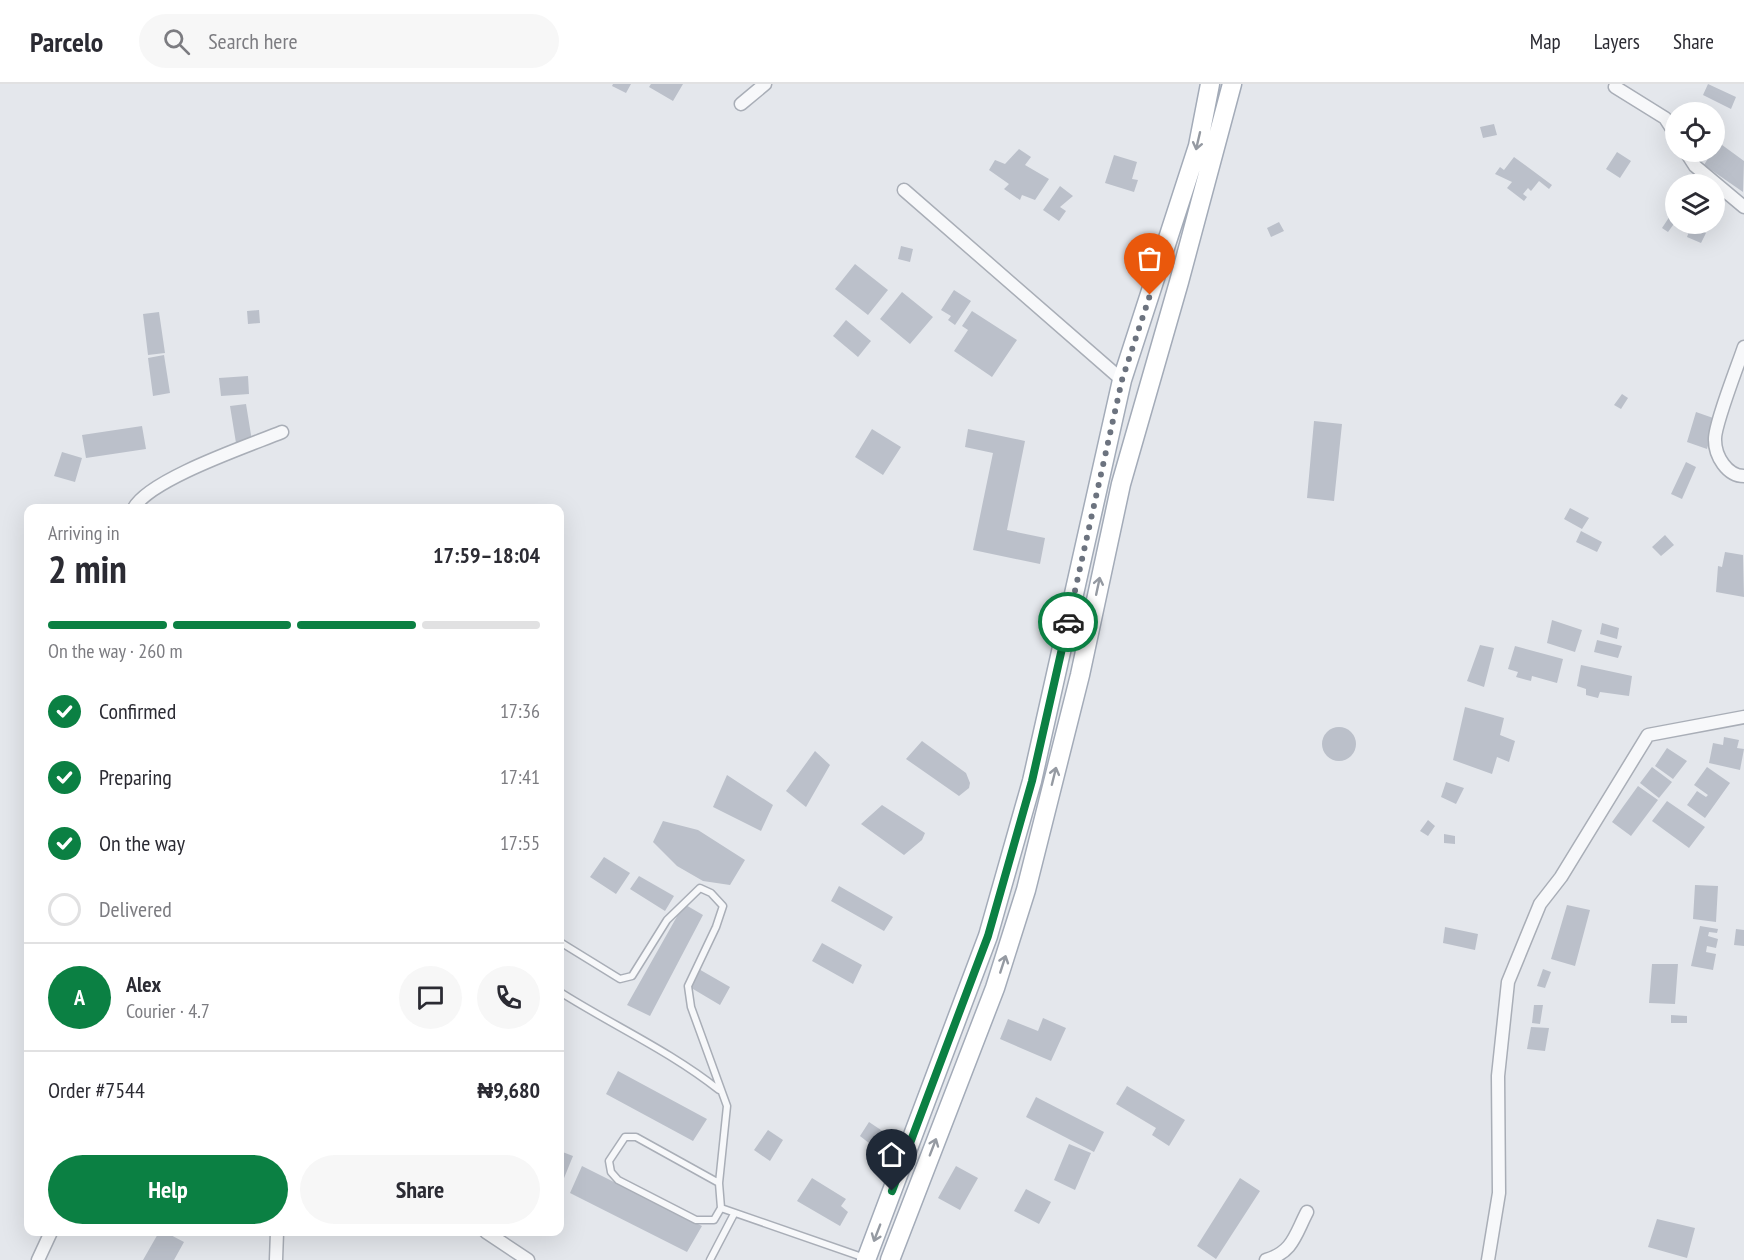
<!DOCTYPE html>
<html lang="en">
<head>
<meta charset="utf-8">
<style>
  body { margin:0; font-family:"PT Sans Narrow",sans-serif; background:#f7f7f7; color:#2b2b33; height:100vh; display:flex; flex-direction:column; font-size:22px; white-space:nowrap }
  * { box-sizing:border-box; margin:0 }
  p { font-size:20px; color:#7c7c81 }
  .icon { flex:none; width:33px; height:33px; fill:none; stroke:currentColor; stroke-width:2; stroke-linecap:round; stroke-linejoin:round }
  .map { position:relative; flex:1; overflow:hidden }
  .side { position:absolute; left:24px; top:420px; width:540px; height:732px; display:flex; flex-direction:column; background:#fff; border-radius:12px; box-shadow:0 6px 24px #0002 }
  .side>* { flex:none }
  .fabs { position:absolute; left:1665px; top:18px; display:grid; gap:12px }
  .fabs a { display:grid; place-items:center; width:60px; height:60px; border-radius:50%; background:#fff; box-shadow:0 6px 24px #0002; font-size:30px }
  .pin { position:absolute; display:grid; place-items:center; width:51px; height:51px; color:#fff; margin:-62px -26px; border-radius:50% 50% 50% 0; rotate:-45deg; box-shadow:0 0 6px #0007 }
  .pin .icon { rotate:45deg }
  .courier { position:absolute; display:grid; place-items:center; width:60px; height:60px; margin:-30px; border:4px solid #0b8043; border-radius:50%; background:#fff; color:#222; box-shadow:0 2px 8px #0007 }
  .headline em { font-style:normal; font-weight:700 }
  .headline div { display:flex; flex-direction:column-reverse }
  .headline { display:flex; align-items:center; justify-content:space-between; height:102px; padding:0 24px }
  h1 { font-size:39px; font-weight:700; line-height:45px }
  .bar { display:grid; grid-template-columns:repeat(4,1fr); gap:9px 6px; align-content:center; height:72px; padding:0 24px }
  .bar i { height:8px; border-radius:4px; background:#e1e1e2 }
  .bar .on { background:#0b8043 }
  .bar p { grid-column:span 4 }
  .line { display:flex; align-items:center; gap:15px; padding:0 24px; border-top:2px solid #e1e1e2 }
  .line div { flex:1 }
  .round { display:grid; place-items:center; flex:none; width:63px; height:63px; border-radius:32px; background:#f7f7f7 }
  ol { padding:0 24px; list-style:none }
  li { display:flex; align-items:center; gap:18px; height:66px }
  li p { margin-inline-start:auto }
  li .icon { padding:6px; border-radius:50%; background:#0b8043; color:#fff; stroke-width:4 }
  li:last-child { color:#7c7c81 }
  li i { width:33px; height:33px; border:3px solid #e1e1e2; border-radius:50% }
  .cta { display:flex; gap:12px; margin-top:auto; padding:12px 24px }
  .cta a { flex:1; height:69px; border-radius:36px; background:#0b8043; color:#fff; font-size:24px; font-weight:700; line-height:69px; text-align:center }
  .cta a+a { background:#f7f7f7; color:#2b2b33 }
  header { display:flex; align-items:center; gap:36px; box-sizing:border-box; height:84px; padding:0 30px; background:#fff; border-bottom:2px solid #e1e1e2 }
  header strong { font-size:28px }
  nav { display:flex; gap:33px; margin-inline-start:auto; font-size:21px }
  .search { width:420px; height:54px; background:#f7f7f7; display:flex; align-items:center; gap:15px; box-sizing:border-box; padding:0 21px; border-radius:33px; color:#7c7c81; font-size:22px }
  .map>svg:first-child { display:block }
  .building { fill:#bbc0ca }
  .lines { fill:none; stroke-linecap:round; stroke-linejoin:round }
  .lane-casing { stroke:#a9aeb7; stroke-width:9 }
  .street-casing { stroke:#a9aeb7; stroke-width:15 }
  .primary-casing { stroke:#a3abb8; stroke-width:21 }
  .lane { stroke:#f7f8fa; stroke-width:6 }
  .street { stroke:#f7f8fa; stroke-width:12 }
  .primary { stroke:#fff; stroke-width:18 }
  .oneway { stroke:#959aa2 }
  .done { stroke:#6c737f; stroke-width:6; stroke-dasharray:0 10.8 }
  .route { stroke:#0b8043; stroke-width:8 }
</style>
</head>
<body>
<header>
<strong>Parcelo</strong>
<div class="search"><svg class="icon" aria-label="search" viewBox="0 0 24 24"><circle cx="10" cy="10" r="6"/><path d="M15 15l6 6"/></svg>Search here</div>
<nav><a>Map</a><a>Layers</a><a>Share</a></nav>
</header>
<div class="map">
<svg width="1744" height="1176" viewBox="0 0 1744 1176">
  <rect width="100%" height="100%" fill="#e4e7ec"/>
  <path class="building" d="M 613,0 L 631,0 L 626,9 L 612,2 Z
    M 651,0 L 683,0 L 673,17 L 649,3 Z
    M 1708,0 L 1736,13 L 1731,25 L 1703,11 Z
    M 1494,40 L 1497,51 L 1483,54 L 1480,43 Z
    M 1718,58 L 1744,77 L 1743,108 L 1704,81 Z
    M 1019,65 L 1031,73 L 1025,81 L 1049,95 L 1035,116 L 1022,111 L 1020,116 L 1004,105 L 1009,100 L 989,86 L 995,76 L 1005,80 Z
    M 1617,68 L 1631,77 L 1620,94 L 1606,85 Z
    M 1114,71 L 1137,78 L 1132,95 L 1138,96 L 1134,108 L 1105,99 Z
    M 1514,73 L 1552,101 L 1549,105 L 1539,97 L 1531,107 L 1528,104 L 1523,110 L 1527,113 L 1524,117 L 1507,104 L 1512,98 L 1495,90 L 1500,83 L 1504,86 Z
    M 1060,102 L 1073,112 L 1060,123 L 1066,127 L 1059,137 L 1043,126 Z
    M 1670,132 L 1676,137 L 1668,148 L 1662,144 Z
    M 1279,138 L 1284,147 L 1271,153 L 1267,144 Z
    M 1691,142 L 1706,149 L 1701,159 L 1687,153 Z
    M 901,162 L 913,165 L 910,178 L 898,175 Z
    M 855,180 L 888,206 L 868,231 L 835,205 Z
    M 954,206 L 971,217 L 955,241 L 948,236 L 951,232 L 941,226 Z
    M 902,208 L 933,233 L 910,260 L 880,235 Z
    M 259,226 L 260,239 L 248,240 L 247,227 Z
    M 972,227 L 1017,256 L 992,293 L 954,267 L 968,246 L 962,242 Z
    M 159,228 L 165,269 L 148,271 L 143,230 Z
    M 846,236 L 871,257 L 858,273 L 833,252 Z
    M 164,271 L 170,309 L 153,312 L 148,274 Z
    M 248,292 L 249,310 L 221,312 L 219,294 Z
    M 1622,310 L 1628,314 L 1621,325 L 1614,321 Z
    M 246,320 L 252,357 L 236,359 L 230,322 Z
    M 1696,328 L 1716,335 L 1707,365 L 1687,358 Z
    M 1314,337 L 1342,340 L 1334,417 L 1307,414 Z
    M 142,342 L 146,365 L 86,374 L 82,351 Z
    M 872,345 L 901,363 L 883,391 L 855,373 Z
    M 968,345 L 1025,357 L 1007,446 L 1045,454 L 1040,480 L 973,466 L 993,369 L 965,363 Z
    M 62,368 L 82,374 L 75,398 L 54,392 Z
    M 1686,378 L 1696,383 L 1682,415 L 1671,410 Z
    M 1570,424 L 1589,434 L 1582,445 L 1564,435 Z
    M 1581,447 L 1602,458 L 1597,468 L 1576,458 Z
    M 1665,451 L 1674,461 L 1661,472 L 1652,463 Z
    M 1725,468 L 1743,471 L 1744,513 L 1716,508 L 1718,482 L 1722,483 Z
    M 1552,536 L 1582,546 L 1575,568 L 1547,559 Z
    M 1602,539 L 1619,544 L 1617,555 L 1600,550 Z
    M 1597,556 L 1622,562 L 1618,574 L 1594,568 Z
    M 1480,561 L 1494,564 L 1484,603 L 1467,597 Z
    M 1515,562 L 1563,575 L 1557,599 L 1532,592 L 1531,597 L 1516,593 L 1518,588 L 1508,585 Z
    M 1581,581 L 1632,592 L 1629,612 L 1600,608 L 1598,614 L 1586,611 L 1586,605 L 1577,602 Z
    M 1465,623 L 1504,634 L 1500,651 L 1515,657 L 1509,678 L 1497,673 L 1492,690 L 1453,676 Z
    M1322 660a17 17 0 1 1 34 0a17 17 0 1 1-34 0Z
    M 1724,653 L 1739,656 L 1737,664 L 1744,665 L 1740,686 L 1709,679 L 1713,659 L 1723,661 Z
    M 922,657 L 966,689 L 970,699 L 969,704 L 959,712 L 906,675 Z
    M 1667,664 L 1687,677 L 1673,695 L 1655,682 Z
    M 815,667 L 830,681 L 806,723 L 786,707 Z
    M 1652,683 L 1672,698 L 1659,714 L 1640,699 Z
    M 1707,683 L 1730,699 L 1705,734 L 1687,721 L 1697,707 L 1706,713 L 1708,711 L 1694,701 Z
    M 727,691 L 773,721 L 761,747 L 713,723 Z
    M 1446,698 L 1464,704 L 1456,720 L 1441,713 Z
    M 1638,702 L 1658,716 L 1631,752 L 1612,738 Z
    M 1667,717 L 1705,743 L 1689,764 L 1652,737 Z
    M 882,721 L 925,749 L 922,756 L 904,771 L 861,740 Z
    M 1428,736 L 1435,742 L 1428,752 L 1420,747 Z
    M 663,737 L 698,746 L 745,776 L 730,801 L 703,797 L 677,782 L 653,758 Z
    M 1444,750 L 1455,752 L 1455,760 L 1444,759 Z
    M 604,773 L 630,789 L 616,810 L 590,793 Z
    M 639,792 L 674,812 L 665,827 L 630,805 Z
    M 1695,801 L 1718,802 L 1716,838 L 1693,835 Z
    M 839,802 L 893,833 L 884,847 L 831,817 Z
    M 684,820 L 703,831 L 650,932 L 627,921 Z
    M 1567,821 L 1590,826 L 1575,882 L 1551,875 Z
    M 1700,842 L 1718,845 L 1717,849 L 1709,848 L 1708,852 L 1718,855 L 1716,864 L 1707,862 L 1706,868 L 1716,870 L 1713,886 L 1691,882 Z
    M 1445,843 L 1478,850 L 1475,866 L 1443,859 Z
    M 1736,845 L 1744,846 L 1744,862 L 1734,861 Z
    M 822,859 L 862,881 L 853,900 L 812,877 Z
    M 1652,880 L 1678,880 L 1675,920 L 1649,919 Z
    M 697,884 L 730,903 L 720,921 L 688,902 Z
    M 1543,885 L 1551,888 L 1545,904 L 1537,902 Z
    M 1534,921 L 1543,921 L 1540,940 L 1532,939 Z
    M 1671,931 L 1687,932 L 1687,939 L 1671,939 Z
    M 1043,934 L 1066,944 L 1051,977 L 1000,955 L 1008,935 L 1038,947 Z
    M 1531,943 L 1549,944 L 1545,967 L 1527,965 Z
    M 618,987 L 707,1035 L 693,1057 L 606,1010 Z
    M 1127,1002 L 1185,1036 L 1169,1062 L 1152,1051 L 1156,1044 L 1116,1020 Z
    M 1036,1013 L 1104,1048 L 1094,1068 L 1026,1033 Z
    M 869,1038 L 884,1048 L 874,1063 L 860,1052 Z
    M 768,1046 L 783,1056 L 770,1077 L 754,1066 Z
    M 1069,1060 L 1091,1069 L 1075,1106 L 1054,1096 Z
    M 560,1067 L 573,1072 L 560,1104 Z
    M 582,1082 L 702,1142 L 687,1168 L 570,1109 Z
    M 956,1082 L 978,1094 L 960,1126 L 938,1114 Z
    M 812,1094 L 846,1115 L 841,1122 L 848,1128 L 840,1142 L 797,1117 Z
    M 1240,1094 L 1260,1107 L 1216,1175 L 1197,1162 Z
    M 1026,1105 L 1051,1118 L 1039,1140 L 1014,1127 Z
    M 1657,1135 L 1695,1144 L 1687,1174 L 1648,1163 Z
    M 159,1148 L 165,1148 L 184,1158 L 174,1176 L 143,1176 Z"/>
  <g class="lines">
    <g class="lane-casing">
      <path id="lane" d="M 560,858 L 620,895 L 632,892 L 667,836 L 700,804 L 711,809 L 723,822 L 716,843 L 688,902 L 691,923 L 727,1022 L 719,1099 L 721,1124 L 714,1136 L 696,1136 L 618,1096 L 611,1088 L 609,1077 L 625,1053 L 636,1053 L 719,1099
        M 560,908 C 612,941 670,967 719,1006
        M 721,1124 L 865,1174
        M 710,1176 L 734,1130"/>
    </g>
    <g class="street-casing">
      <path id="street" d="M 1615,3 L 1665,34 L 1676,51
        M 741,20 L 765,0
        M 1686,68 L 1695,82 L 1744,123
        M 904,106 L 1122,296
        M 1744,263 C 1738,281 1714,342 1715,356 C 1715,372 1727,392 1744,392
        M 134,424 C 150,395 248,362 282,348
        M 486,1148 L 528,1176
        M 38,1176 L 51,1148
        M 276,1176 L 277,1148
        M 1266,1176 C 1293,1168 1295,1151 1307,1128
        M 1488,1176 L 1499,1109 L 1498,992 L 1508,898 L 1540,820 L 1561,793 L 1648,651 L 1744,633"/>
    </g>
    <g class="primary-casing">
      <path id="primary" d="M 866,1176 L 988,852 L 1032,697 L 1122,296 L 1198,62 L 1210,0
        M 890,1176 L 995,904 L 1026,806 L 1080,591 L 1121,400 L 1179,198 L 1232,0"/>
    </g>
    <use href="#lane" class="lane"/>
    <use href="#street" class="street"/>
    <use href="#primary" class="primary"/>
  </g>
  <defs><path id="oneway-shaft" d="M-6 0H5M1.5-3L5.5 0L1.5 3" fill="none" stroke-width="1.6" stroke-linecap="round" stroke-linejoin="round" transform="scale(1.5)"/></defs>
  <g class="oneway">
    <use href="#oneway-shaft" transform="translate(1198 57) rotate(103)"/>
    <use href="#oneway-shaft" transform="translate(1098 502) rotate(-78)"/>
    <use href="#oneway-shaft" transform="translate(1054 692) rotate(-76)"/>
    <use href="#oneway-shaft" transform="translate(1003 880) rotate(-72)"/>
    <use href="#oneway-shaft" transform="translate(933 1063) rotate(-69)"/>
    <use href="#oneway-shaft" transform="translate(877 1149) rotate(111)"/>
  </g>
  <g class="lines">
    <path class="done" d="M 1068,538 L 1122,296 L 1150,211"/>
    <path class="route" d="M 892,1107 L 988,852 L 1032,697 L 1068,538"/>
  </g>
</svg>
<div class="fabs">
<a><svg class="icon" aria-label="locate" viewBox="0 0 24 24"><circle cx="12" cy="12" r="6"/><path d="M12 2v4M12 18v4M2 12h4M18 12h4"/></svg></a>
<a><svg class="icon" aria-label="layers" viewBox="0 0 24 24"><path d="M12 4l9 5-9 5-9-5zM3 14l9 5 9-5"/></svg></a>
</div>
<div class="pin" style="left:1150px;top:211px;background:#ea580c"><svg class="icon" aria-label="bag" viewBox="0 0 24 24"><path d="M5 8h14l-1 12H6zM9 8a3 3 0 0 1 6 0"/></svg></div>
<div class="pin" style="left:892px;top:1107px;background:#1f2937"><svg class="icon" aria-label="home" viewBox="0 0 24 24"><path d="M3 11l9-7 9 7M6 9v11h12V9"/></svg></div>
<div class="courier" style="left:1068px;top:538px"><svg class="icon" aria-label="car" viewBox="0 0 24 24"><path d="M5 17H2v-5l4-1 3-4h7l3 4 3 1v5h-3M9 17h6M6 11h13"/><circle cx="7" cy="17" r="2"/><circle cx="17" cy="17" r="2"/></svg></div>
<section class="side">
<div class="headline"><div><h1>2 min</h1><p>Arriving in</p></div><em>17:59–18:04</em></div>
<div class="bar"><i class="on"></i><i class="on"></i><i class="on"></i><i></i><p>On the way · 260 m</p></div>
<ol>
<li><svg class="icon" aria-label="check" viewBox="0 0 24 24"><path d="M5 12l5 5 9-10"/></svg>Confirmed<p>17:36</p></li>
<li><svg class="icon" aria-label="check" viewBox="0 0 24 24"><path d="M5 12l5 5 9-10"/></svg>Preparing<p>17:41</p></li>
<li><svg class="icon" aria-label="check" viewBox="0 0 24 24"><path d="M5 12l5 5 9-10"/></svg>On the way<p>17:55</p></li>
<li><i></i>Delivered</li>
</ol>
<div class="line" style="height:108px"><b class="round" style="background:#0b8043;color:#fff">A</b><div><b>Alex</b><p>Courier · 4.7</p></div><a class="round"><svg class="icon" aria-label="chat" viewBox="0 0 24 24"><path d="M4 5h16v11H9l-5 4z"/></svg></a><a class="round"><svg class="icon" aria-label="phone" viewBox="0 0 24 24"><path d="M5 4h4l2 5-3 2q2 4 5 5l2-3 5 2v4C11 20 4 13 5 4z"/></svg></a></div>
<div class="line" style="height:78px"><div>Order #7544</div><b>₦9,680</b></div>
<div class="cta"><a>Help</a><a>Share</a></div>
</section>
</div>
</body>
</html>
